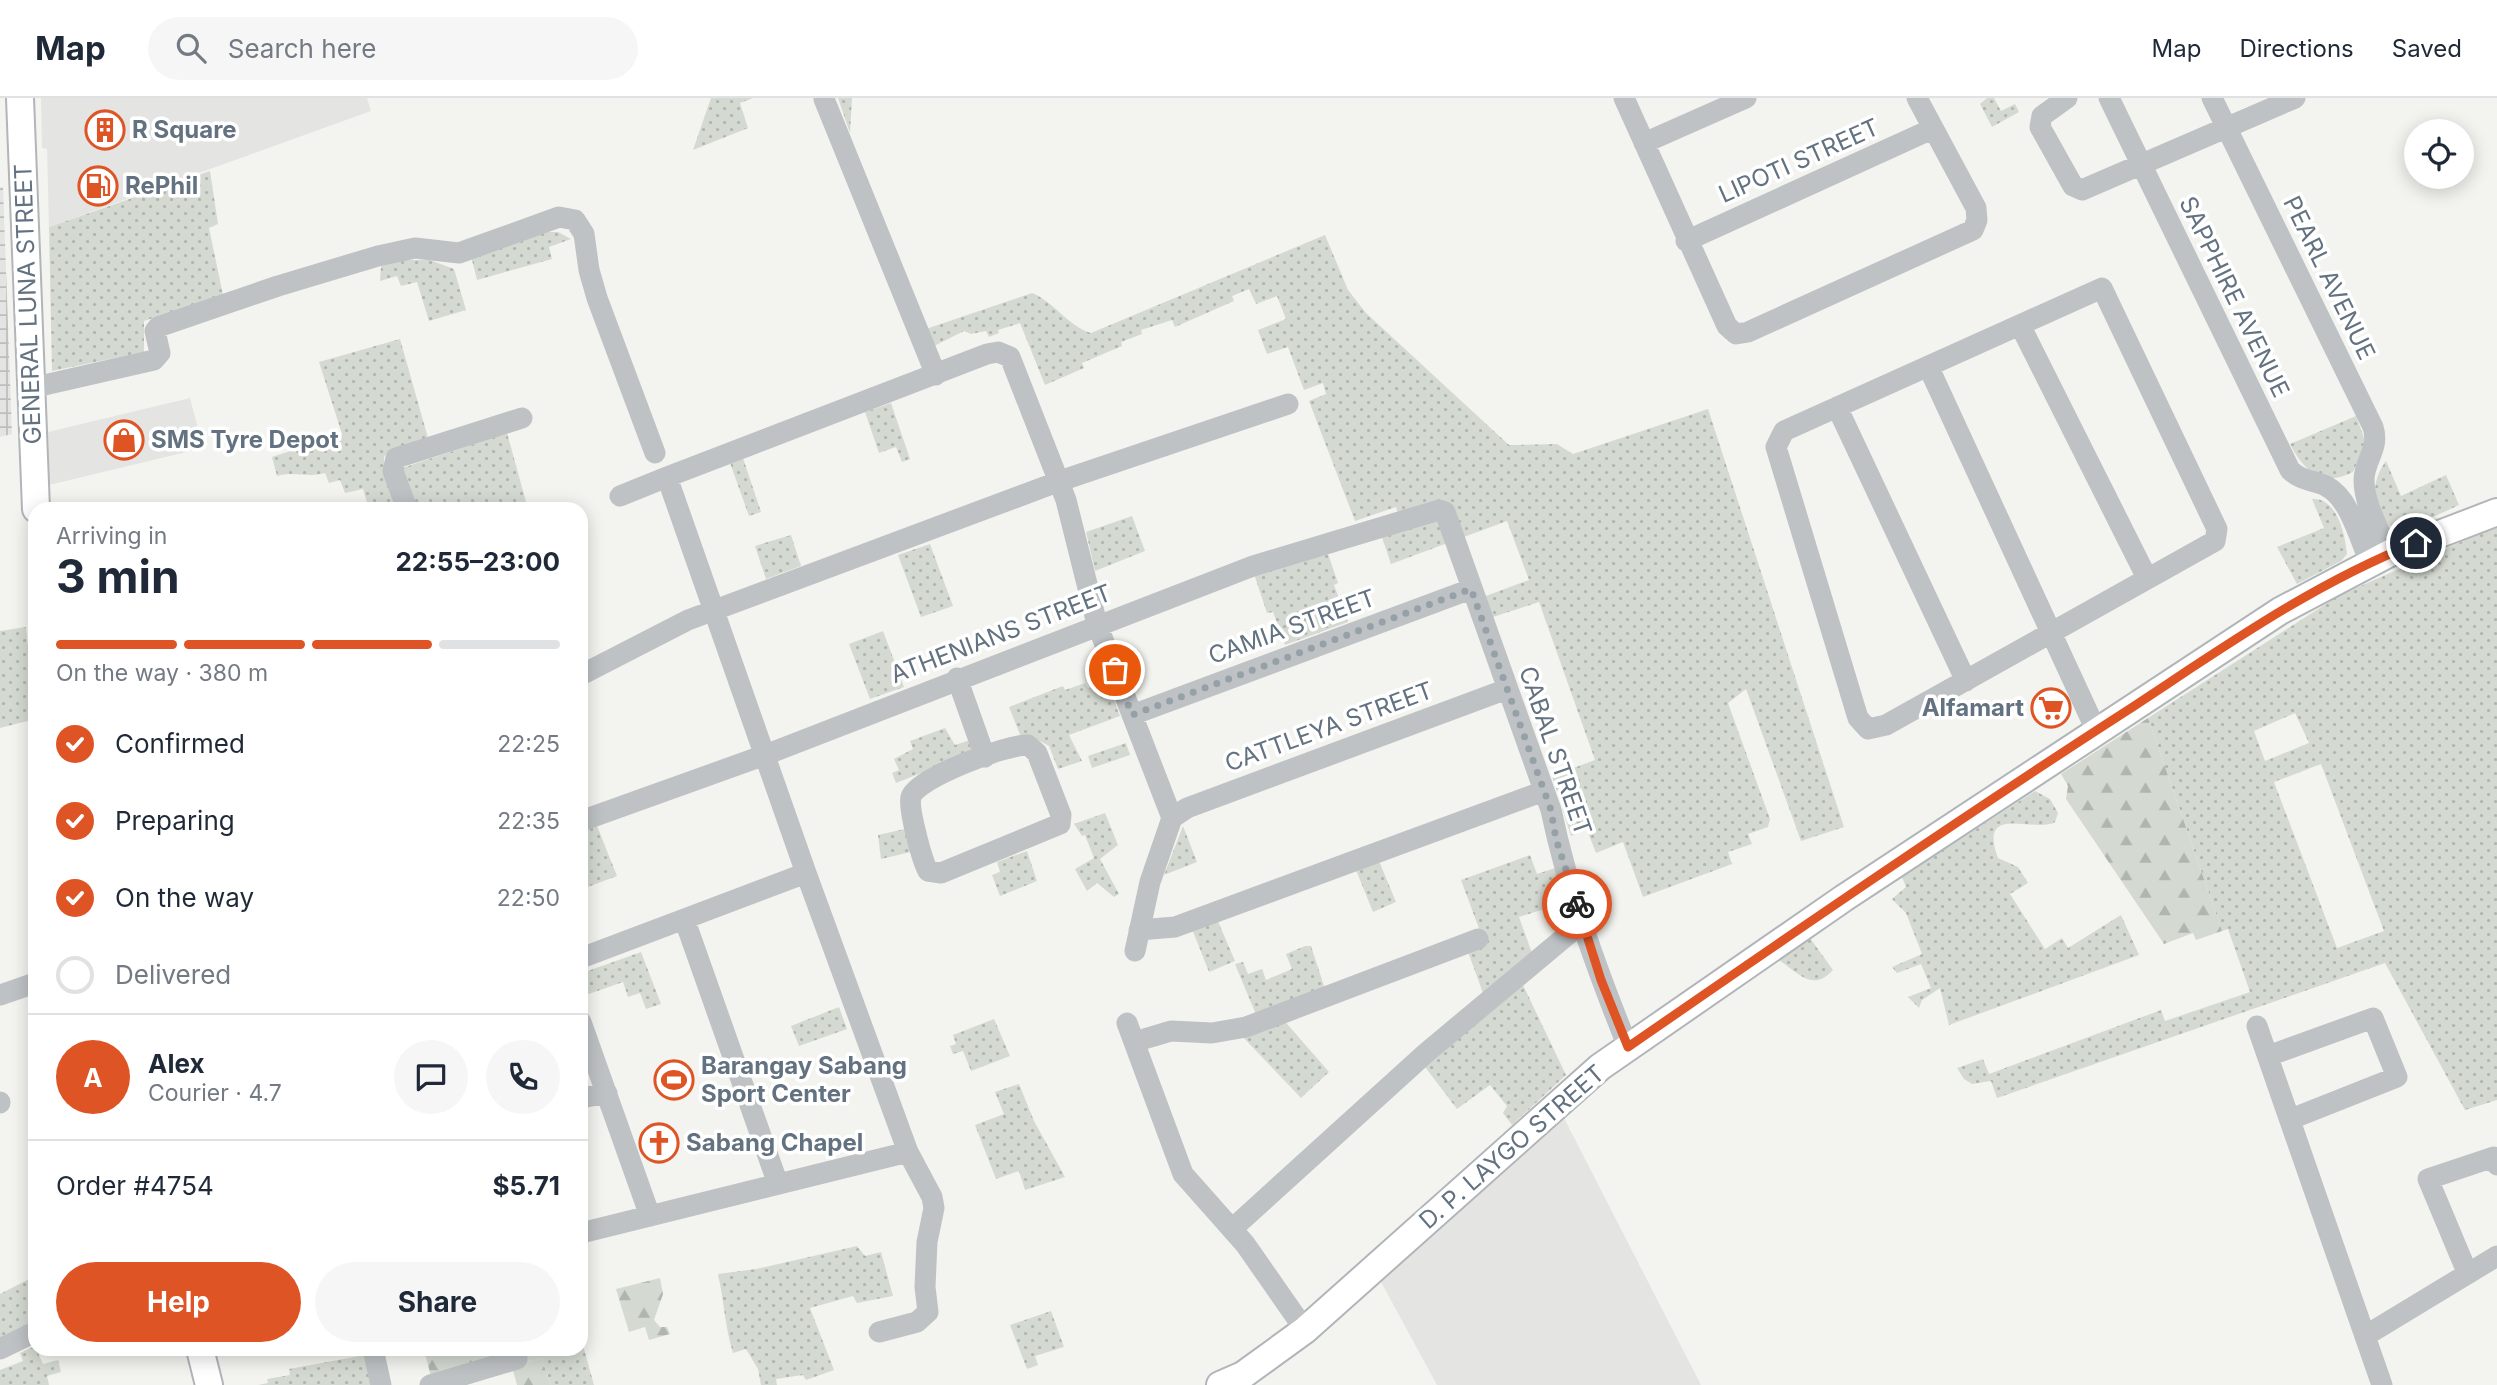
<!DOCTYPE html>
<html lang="en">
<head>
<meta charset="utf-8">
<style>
  body { margin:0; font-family:Inter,sans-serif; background:#f6f6f7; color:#1f2937; height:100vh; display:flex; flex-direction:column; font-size:26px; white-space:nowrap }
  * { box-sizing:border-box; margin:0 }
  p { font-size:23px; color:#747a83 }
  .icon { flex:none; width:38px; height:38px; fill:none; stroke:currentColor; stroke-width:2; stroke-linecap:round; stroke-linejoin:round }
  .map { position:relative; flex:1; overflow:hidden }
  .drawer { position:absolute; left:28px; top:404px; width:560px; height:854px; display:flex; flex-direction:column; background:#fff; border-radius:21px; box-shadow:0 4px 18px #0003 }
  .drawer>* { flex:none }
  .buttons { position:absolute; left:2404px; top:21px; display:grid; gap:14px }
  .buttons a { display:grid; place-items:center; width:70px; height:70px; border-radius:50%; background:#fff; box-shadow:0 4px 18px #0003; font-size:35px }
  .pin { position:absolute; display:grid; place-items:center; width:60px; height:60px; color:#fff; margin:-30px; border:4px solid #fff; border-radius:50%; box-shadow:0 2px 7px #0007 }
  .courier { position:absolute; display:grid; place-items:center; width:70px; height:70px; margin:-35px; border:5px solid #df5424; border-radius:50%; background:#fff; color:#222; box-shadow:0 2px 9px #0007 }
  .head em { font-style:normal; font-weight:700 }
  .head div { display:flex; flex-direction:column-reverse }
  .head { display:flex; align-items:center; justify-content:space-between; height:119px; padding:0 28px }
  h1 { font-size:46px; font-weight:700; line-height:52px }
  .bar { display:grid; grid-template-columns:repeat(4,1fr); gap:10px 7px; align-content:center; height:84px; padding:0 28px }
  .bar i { height:9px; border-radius:5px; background:#e0e1e3 }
  .bar .active { background:#df5424 }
  .bar p { grid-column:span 4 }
  .line { display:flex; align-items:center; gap:18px; padding:0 28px; border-top:2px solid #e0e1e3 }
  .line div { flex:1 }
  .round { display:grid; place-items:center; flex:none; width:74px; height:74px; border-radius:37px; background:#f6f6f7 }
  ol { padding:0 28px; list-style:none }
  li { display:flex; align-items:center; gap:21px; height:77px }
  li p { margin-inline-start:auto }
  li .icon { padding:7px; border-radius:50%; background:#df5424; color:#fff; stroke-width:4 }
  li:last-child { color:#747a83 }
  li i { width:38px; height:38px; border:4px solid #e0e1e3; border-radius:50% }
  .action { display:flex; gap:14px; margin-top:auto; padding:14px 28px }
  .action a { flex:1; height:80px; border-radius:42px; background:#df5424; color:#fff; font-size:28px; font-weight:700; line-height:80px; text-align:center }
  .action a+a { background:#f6f6f7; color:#1f2937 }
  header { display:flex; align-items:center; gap:42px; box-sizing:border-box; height:98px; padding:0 35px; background:#fff; border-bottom:2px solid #e0e1e3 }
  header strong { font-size:33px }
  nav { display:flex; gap:38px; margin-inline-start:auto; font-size:24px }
  .search { width:490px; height:63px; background:#f6f6f7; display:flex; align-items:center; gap:18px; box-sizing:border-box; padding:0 24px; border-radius:38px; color:#747a83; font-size:26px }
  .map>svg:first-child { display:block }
  .built { fill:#e4e5e3 }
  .industrial { fill:url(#industrial-grid) }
  .grass { fill:url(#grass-dots); fill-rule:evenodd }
  .forest { fill:url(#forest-firs) }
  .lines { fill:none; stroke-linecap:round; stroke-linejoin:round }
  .major-casing { stroke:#b1b5b9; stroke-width:30 }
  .minor { stroke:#bec2c5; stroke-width:21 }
  .major { stroke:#fff; stroke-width:26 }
  .done { stroke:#95a0a7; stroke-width:7; stroke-dasharray:0 12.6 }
  .route { stroke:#df5424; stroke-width:9 }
  .labels { text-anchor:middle; stroke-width:7; stroke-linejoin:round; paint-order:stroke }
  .poi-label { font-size:24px; font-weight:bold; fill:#637280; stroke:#fff; text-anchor:start }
  .street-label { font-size:24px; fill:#637280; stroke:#fff }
</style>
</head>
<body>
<header>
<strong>Map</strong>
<div class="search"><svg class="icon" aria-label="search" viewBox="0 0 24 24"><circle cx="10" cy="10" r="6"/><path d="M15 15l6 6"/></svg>Search here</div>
<nav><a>Map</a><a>Directions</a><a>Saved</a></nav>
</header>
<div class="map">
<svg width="2497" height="1287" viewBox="0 0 2497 1287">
  <defs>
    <pattern id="industrial-grid" width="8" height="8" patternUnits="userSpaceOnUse" patternTransform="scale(1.75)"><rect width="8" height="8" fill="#e4e5e3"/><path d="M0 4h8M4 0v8" fill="none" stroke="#bcbebd"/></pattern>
    <pattern id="grass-dots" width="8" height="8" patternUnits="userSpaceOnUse" patternTransform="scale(1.75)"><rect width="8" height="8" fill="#d4dad1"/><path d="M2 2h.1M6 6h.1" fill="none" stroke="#b0b5af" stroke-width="1.8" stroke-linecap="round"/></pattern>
    <pattern id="forest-firs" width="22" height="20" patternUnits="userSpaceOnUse" patternTransform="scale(1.75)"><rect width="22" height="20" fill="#d4dad1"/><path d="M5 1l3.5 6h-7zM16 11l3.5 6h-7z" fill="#b0b5af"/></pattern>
  </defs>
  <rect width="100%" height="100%" fill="#f3f4ef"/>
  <path class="built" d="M 41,0 L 367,0 L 371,13 L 49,129 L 47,51 L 42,50 Z
    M 190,300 L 203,350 L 49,387 L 48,334 Z
    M 1564,1020 L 1701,1287 L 1437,1287 L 1381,1184 Z"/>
  <path class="industrial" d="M 0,89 L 3,89 L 12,336 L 0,339 Z"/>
  <path class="grass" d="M 711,0 L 753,0 L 740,5 L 748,30 L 693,52 Z
    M 838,0 L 852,0 L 850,35 Z
    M 1987,0 L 1994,0 L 2001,13 L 2015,6 L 2019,14 L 1992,29 L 1980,6 Z
    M 210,73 L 218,126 L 209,130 L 223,197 L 144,223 L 144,254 L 52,273 L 49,129 Z
    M 546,134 L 558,134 L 571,141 L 549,149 L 552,161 L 477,182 L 471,158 Z
    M 1325,137 L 1348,192 L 1366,215 L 1509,347 L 1557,346 L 1573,356 L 1708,311 L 1844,729 L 1801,743 L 1746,591 L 1728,605 L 1770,721 L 1768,729 L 1748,736 L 1752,746 L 1728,754 L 1732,766 L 1643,799 L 1623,744 L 1596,755 L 1587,732 L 1571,738 L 1552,678 L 1595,662 L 1539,504 L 1490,520 L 1483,499 L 1529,482 L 1507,423 L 1391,466 L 1380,433 L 1401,426 L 1396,409 L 1355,423 L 1309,303 L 1326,296 L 1323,285 L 1304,292 L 1288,249 L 1267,256 L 1258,232 L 1286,221 L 1277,198 L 1256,206 L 1249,191 L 1232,198 L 1234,203 L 1175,229 L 1172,222 L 1141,232 L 1142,236 L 1121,244 L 1122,248 L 1082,265 L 1084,270 L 1045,287 L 1020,225 L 998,232 L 999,235 L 989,239 L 986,233 L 971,236 L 964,233 L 934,248 L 926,231 L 1032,195 C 1054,204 1068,228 1091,235 Z
    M 405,162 L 430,162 L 454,171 L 466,212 L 429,223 L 417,184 L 401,188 L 397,178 L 380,183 L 381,168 Z
    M 400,241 L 428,340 L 388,354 L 384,359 L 384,370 L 400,411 L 369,411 L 363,391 L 345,395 L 340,382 L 329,385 L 325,375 C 307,380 295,373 277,378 L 272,359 L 342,336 L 319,264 Z
    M 891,305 L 910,361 L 902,364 L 896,349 L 879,355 L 865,314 Z
    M 2356,318 L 2366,345 L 2353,374 C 2322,390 2304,373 2290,346 Z
    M 507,335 L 528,411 L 416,411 L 403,371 L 405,369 Z
    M 742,357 L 761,414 L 749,418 L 729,362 Z
    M 2386,363 L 2401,398 L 2446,377 L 2459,407 L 2405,432 L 2391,429 C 2371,412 2370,384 2386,363 Z
    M 2312,401 C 2337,399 2345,436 2347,456 L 2341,463 L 2297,486 L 2277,449 L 2324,430 Z
    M 1132,418 L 1145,453 L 1095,473 L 1086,434 Z
    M 2497,428 L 2497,1002 L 2465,1012 L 2385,865 L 1997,1000 L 1991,983 L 1972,986 L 1964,981 L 1957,970 L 1983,961 L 1989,976 L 2161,912 L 2165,923 L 2250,894 L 2228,831 L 2222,833 L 2148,620 L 2340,497 ZM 2295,615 L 2309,645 L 2265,663 L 2254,633 ZM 2321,666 L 2384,833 L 2337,850 L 2274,684 Z
    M 791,437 L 801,468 L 766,481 L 755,448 Z
    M 930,446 L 953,508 L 921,519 L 898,457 Z
    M 1326,450 L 1338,485 L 1334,487 L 1348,524 L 1285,547 L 1273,514 L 1267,515 L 1254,476 Z
    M 26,529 L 35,621 L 0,630 L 0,533 Z
    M 883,533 L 904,589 L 870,601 L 849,546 Z
    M 1107,583 L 1120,618 L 1069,637 L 1082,663 L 1058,671 L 1049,648 L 1032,639 L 1021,639 L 1009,609 L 1063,588 L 1065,592 L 1085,585 L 1088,590 Z
    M 945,630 L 955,647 L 970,642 L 974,654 L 896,685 L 892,675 L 899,672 L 894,661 L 913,651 L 910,643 Z
    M 1126,645 L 1130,657 L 1092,670 L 1088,658 Z
    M 2035,693 L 2050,701 L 2058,715 L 2055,724 C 2036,736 1977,704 1998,760 L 2018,769 L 2028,785 L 2010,796 L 2045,851 L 2062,840 L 2068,850 L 2121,817 L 2139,857 L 1949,927 L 1940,890 L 1922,902 L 1919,910 L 1908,899 L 1931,890 L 1921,866 L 1897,875 L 1892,869 L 1922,856 L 1906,815 L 1892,801 L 1906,789 L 1902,779 Z
    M 1105,715 L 1118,747 L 1100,761 L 1119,796 L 1114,799 L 1097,785 L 1087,793 L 1075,771 L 1094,760 L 1085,737 L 1082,738 L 1074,726 Z
    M 597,728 L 617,778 L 585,790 L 581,778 L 581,734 Z
    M 1183,728 L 1197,764 L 1164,777 Z
    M 909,730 L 915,753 L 881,761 L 878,737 Z
    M 1027,753 L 1037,783 L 1000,798 L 992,777 L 1000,774 L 997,764 Z
    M 1530,757 L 1537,776 L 1561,768 L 1572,802 L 1519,819 L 1532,855 L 1483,895 L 1467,851 L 1484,844 L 1461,782 Z
    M 1379,763 L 1396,804 L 1373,814 L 1356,772 Z
    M 1217,821 L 1235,863 L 1209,874 L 1192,831 Z
    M 1810,840 L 1833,872 C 1813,894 1799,876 1779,862 Z
    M 1305,848 L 1311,848 L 1325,891 L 1257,919 L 1235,866 L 1243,864 L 1248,876 L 1262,871 L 1266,882 L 1292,871 L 1286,856 Z
    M 641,854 L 661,906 L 646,911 L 640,895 L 628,899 L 623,884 L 583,898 L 581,877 L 585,874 Z
    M 1523,887 L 1566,977 L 1512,1027 L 1503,1015 L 1507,1008 L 1490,987 L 1457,1011 L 1425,969 Z
    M 839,909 L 847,931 L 799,948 L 791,928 Z
    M 1282,920 L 1329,974 L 1301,1000 L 1240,936 Z
    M 994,921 L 1010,958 L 971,973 L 963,953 L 953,956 L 950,948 L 956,946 L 953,937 Z
    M 1019,986 L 1034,1023 L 1065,1079 L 1025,1092 L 1019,1073 L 996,1081 L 975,1027 L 1004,1016 L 995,994 Z
    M 857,1148 L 865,1158 L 881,1154 L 893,1198 L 857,1205 L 853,1198 L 810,1210 L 834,1272 L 806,1282 L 803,1277 L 776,1281 L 777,1287 L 761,1287 L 758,1271 L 746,1251 L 733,1255 C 725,1229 724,1203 718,1176 L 756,1171 Z
    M 35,1178 L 35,1230 L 0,1246 L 0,1196 Z
    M 1051,1213 L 1064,1249 L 1035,1258 L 1038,1267 L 1027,1271 L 1010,1227 Z
    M 581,1240 L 594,1287 L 551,1287 L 541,1260 L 524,1265 L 521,1255 L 534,1251 L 581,1251 Z
    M 35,1248 L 43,1266 L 58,1262 L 61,1274 L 47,1278 L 49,1287 L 0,1287 L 0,1272 L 23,1263 L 20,1255 Z
    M 365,1257 L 371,1287 L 258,1287 L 268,1285 L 267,1281 L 290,1277 L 289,1271 Z"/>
  <path class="forest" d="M 2148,620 L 2222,833 L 2196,842 L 2193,835 L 2164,846 L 2066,701 L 2068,688 L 2061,676 Z
    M 660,1180 L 663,1196 L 654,1222 L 660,1229 L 667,1229 L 670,1236 L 649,1242 L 645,1229 L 629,1234 L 616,1191 Z
    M 424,1251 L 534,1251 L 527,1256 L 516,1254 L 431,1279 Z
    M 541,1260 L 551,1287 L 517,1287 L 512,1269 Z"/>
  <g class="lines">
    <g class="major-casing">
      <path id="major" d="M 20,0 L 36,411
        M 200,1251 L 209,1287
        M 1220,1287 L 1243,1277 L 1305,1232 L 1600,969 L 1844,800 L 2280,513 L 2390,455 L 2497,414"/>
    </g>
    <path class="minor" d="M 1624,0 L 1727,228 L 1736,236 L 1748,234 L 1973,132 L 1977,122 L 1976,110 L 1917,0
      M 2067,0 L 2042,18 L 2040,29 L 2073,88 L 2082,92 L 2295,0
      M 2109,0 L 2290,372 C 2301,383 2313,382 2326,388 C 2350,400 2360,442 2370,465
      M 2212,0 L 2373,329 C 2380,351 2364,362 2364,382 C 2364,407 2380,433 2390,455
      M 824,1 L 936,277
      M 1644,45 L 1746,0
      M 1686,143 L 1932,31
      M 2102,190 L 2217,431 L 2215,443 L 1886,627 L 1868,631 L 1858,620 L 1776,349 L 1784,333 Z
      M 2020,227 L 2147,480
      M 1929,270 L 2096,632
      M 31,290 L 154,262 L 160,255 L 155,233 L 158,229 L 278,188 L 378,158 L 415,150 L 459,155 L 559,119 L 575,122 L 584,136 L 589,172 L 597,200 L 655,355
      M 1837,309 L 1966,583
      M 667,379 L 987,256 L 998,254 L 1010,259 L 1066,402 L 1097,526 L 1172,720 L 1150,784 L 1135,853
      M 620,398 L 667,379 L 806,775 L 908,1054 L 932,1099 L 934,1110 L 927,1144 L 925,1189 L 928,1214 L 917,1224 L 879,1234
      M 407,411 L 393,373 L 396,360 L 522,320
      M 581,577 L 688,522 L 1060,383 L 1288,306
      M 957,580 L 985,659
      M 1132,617 L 1471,491
      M 1028,647 L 1037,655 L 1061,717 L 1060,726 L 941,775 L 928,773 C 922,762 908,711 911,699 C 916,680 1008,646 1028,647 Z
      M 1172,720 L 1187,710 L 1507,591
      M 581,723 L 765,657 L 1253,468 L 1439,412 L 1445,414 L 1551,712 C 1568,793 1597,872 1628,949
      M 685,823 L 778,1086
      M 1139,832 L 1175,829 L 1544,693
      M 581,860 L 806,775
      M 0,897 L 35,885
      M 581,924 L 650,1118
      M 1127,925 L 1183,1076 L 1245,1146 L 1305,1232
      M 2257,928 L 2382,1287
      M 1134,944 L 1171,933 L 1212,935 L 1246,929 L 1478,841
      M 2268,958 L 2373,920 L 2397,979 L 2291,1021
      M 581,1000 L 607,995
      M 0,1004 L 0,1005
      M 1232,1131 L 1426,955 L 1583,824
      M 581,1135 L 908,1054
      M 2467,1174 L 2428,1081 L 2494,1059 L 2497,1067
      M 2365,1238 L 2497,1158
      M 0,1251 L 35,1234
      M 373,1251 L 381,1287
      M 430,1287 L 517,1261"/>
    <use href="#major" class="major"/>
  </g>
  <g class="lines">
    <path class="done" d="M 1115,572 L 1132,617 L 1471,491 L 1551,712 L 1556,741 L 1577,806"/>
    <path class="route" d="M 1577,806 L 1601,882 L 1628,949 C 1793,835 1959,721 2128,612 C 2221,551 2312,486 2416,445"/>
  </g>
  <defs>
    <g id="building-ring" transform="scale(2.0125)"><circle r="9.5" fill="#fff" stroke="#df5424" stroke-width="1.5"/><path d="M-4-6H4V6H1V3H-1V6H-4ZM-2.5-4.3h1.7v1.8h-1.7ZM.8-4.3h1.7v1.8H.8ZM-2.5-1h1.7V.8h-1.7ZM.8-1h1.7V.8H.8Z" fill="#df5424"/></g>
    <g id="fuel-ring" transform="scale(2.0125)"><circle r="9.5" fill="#fff" stroke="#df5424" stroke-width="1.5"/><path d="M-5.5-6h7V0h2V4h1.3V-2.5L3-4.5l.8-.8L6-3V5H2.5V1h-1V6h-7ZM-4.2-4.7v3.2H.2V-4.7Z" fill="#df5424"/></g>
    <g id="shop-ring" transform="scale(2.0125)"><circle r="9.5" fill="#fff" stroke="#df5424" stroke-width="1.5"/><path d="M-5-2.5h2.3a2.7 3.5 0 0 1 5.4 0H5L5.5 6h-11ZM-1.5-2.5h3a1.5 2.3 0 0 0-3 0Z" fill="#df5424"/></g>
    <g id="supermarket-ring" transform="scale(2.0125)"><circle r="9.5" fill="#fff" stroke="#df5424" stroke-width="1.5"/><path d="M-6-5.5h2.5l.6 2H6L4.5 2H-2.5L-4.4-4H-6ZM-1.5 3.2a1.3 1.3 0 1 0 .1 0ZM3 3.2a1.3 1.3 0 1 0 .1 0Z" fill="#df5424"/></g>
    <g id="stadium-ring" transform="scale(2.0125)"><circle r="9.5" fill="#fff" stroke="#df5424" stroke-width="1.5"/><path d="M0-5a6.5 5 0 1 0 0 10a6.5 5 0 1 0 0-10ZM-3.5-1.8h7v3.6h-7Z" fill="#df5424"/></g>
    <g id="church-ring" transform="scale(2.0125)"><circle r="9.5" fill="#fff" stroke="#df5424" stroke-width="1.5"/><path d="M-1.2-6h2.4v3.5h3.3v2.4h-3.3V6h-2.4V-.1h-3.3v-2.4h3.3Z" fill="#df5424"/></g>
  </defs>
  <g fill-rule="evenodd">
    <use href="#building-ring" x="105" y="32"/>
    <use href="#fuel-ring" x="98" y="88"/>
    <use href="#shop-ring" x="124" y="342"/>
    <use href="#supermarket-ring" x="2051" y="610"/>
    <use href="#stadium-ring" x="674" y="982"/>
    <use href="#church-ring" x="659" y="1045"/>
  </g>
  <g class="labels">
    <g class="poi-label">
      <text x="132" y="40">R Square</text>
      <text x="125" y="96">RePhil</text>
      <text x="151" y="350">SMS Tyre Depot</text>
      <text x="2024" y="618" text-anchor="end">Alfamart</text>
      <text x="701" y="976">Barangay Sabang<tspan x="701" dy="28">Sport Center</tspan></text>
      <text x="686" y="1053">Sabang Chapel</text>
    </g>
    <g class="street-label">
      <text transform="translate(1799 63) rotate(-24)" y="8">LIPOTI STREET</text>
      <text transform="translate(2329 180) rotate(64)" y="8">PEARL AVENUE</text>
      <text transform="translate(2234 199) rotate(64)" y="8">SAPPHIRE AVENUE</text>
      <text transform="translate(28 206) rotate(-92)" y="8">GENERAL LUNA STREET</text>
      <text transform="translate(1292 529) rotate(-20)" y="8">CAMIA STREET</text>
      <text transform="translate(1001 536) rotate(-21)" y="8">ATHENIANS STREET</text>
      <text transform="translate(1329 629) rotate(-20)" y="8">CATTLEYA STREET</text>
      <text transform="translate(1555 653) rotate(71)" y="8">CABAL STREET</text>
      <text transform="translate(1512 1049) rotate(-41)" y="8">D. P. LAYGO STREET</text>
    </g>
  </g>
</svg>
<div class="buttons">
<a><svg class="icon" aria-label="locate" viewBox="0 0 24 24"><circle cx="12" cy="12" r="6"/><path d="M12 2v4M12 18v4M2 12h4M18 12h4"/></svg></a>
</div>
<div class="pin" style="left:1115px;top:572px;background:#ea580c"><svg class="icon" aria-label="bag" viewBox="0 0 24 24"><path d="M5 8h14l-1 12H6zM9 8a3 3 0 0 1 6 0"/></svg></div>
<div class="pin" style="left:2416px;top:445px;background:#1f2937"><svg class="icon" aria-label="home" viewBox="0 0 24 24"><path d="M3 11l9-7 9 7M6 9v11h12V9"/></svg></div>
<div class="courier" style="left:1577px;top:806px"><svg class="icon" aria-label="bike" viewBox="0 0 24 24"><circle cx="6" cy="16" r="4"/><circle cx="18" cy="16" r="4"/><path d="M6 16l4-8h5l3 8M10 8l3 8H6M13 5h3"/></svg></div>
<section class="drawer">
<div class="head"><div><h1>3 min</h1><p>Arriving in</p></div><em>22:55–23:00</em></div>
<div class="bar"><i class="active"></i><i class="active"></i><i class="active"></i><i></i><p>On the way · 380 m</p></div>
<ol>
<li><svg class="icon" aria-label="check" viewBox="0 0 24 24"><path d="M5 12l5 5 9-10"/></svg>Confirmed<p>22:25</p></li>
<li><svg class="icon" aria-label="check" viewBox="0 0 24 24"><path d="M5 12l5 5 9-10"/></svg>Preparing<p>22:35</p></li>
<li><svg class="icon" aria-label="check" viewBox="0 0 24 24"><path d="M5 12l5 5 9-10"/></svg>On the way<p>22:50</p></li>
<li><i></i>Delivered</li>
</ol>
<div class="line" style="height:126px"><b class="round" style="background:#df5424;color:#fff">A</b><div><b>Alex</b><p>Courier · 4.7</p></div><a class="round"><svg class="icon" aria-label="chat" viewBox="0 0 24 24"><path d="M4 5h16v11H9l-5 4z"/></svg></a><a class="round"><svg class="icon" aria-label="phone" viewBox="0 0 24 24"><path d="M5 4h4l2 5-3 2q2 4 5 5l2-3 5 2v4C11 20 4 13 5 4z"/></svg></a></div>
<div class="line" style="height:91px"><div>Order #4754</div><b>$5.71</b></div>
<div class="action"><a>Help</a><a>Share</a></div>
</section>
</div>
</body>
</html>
